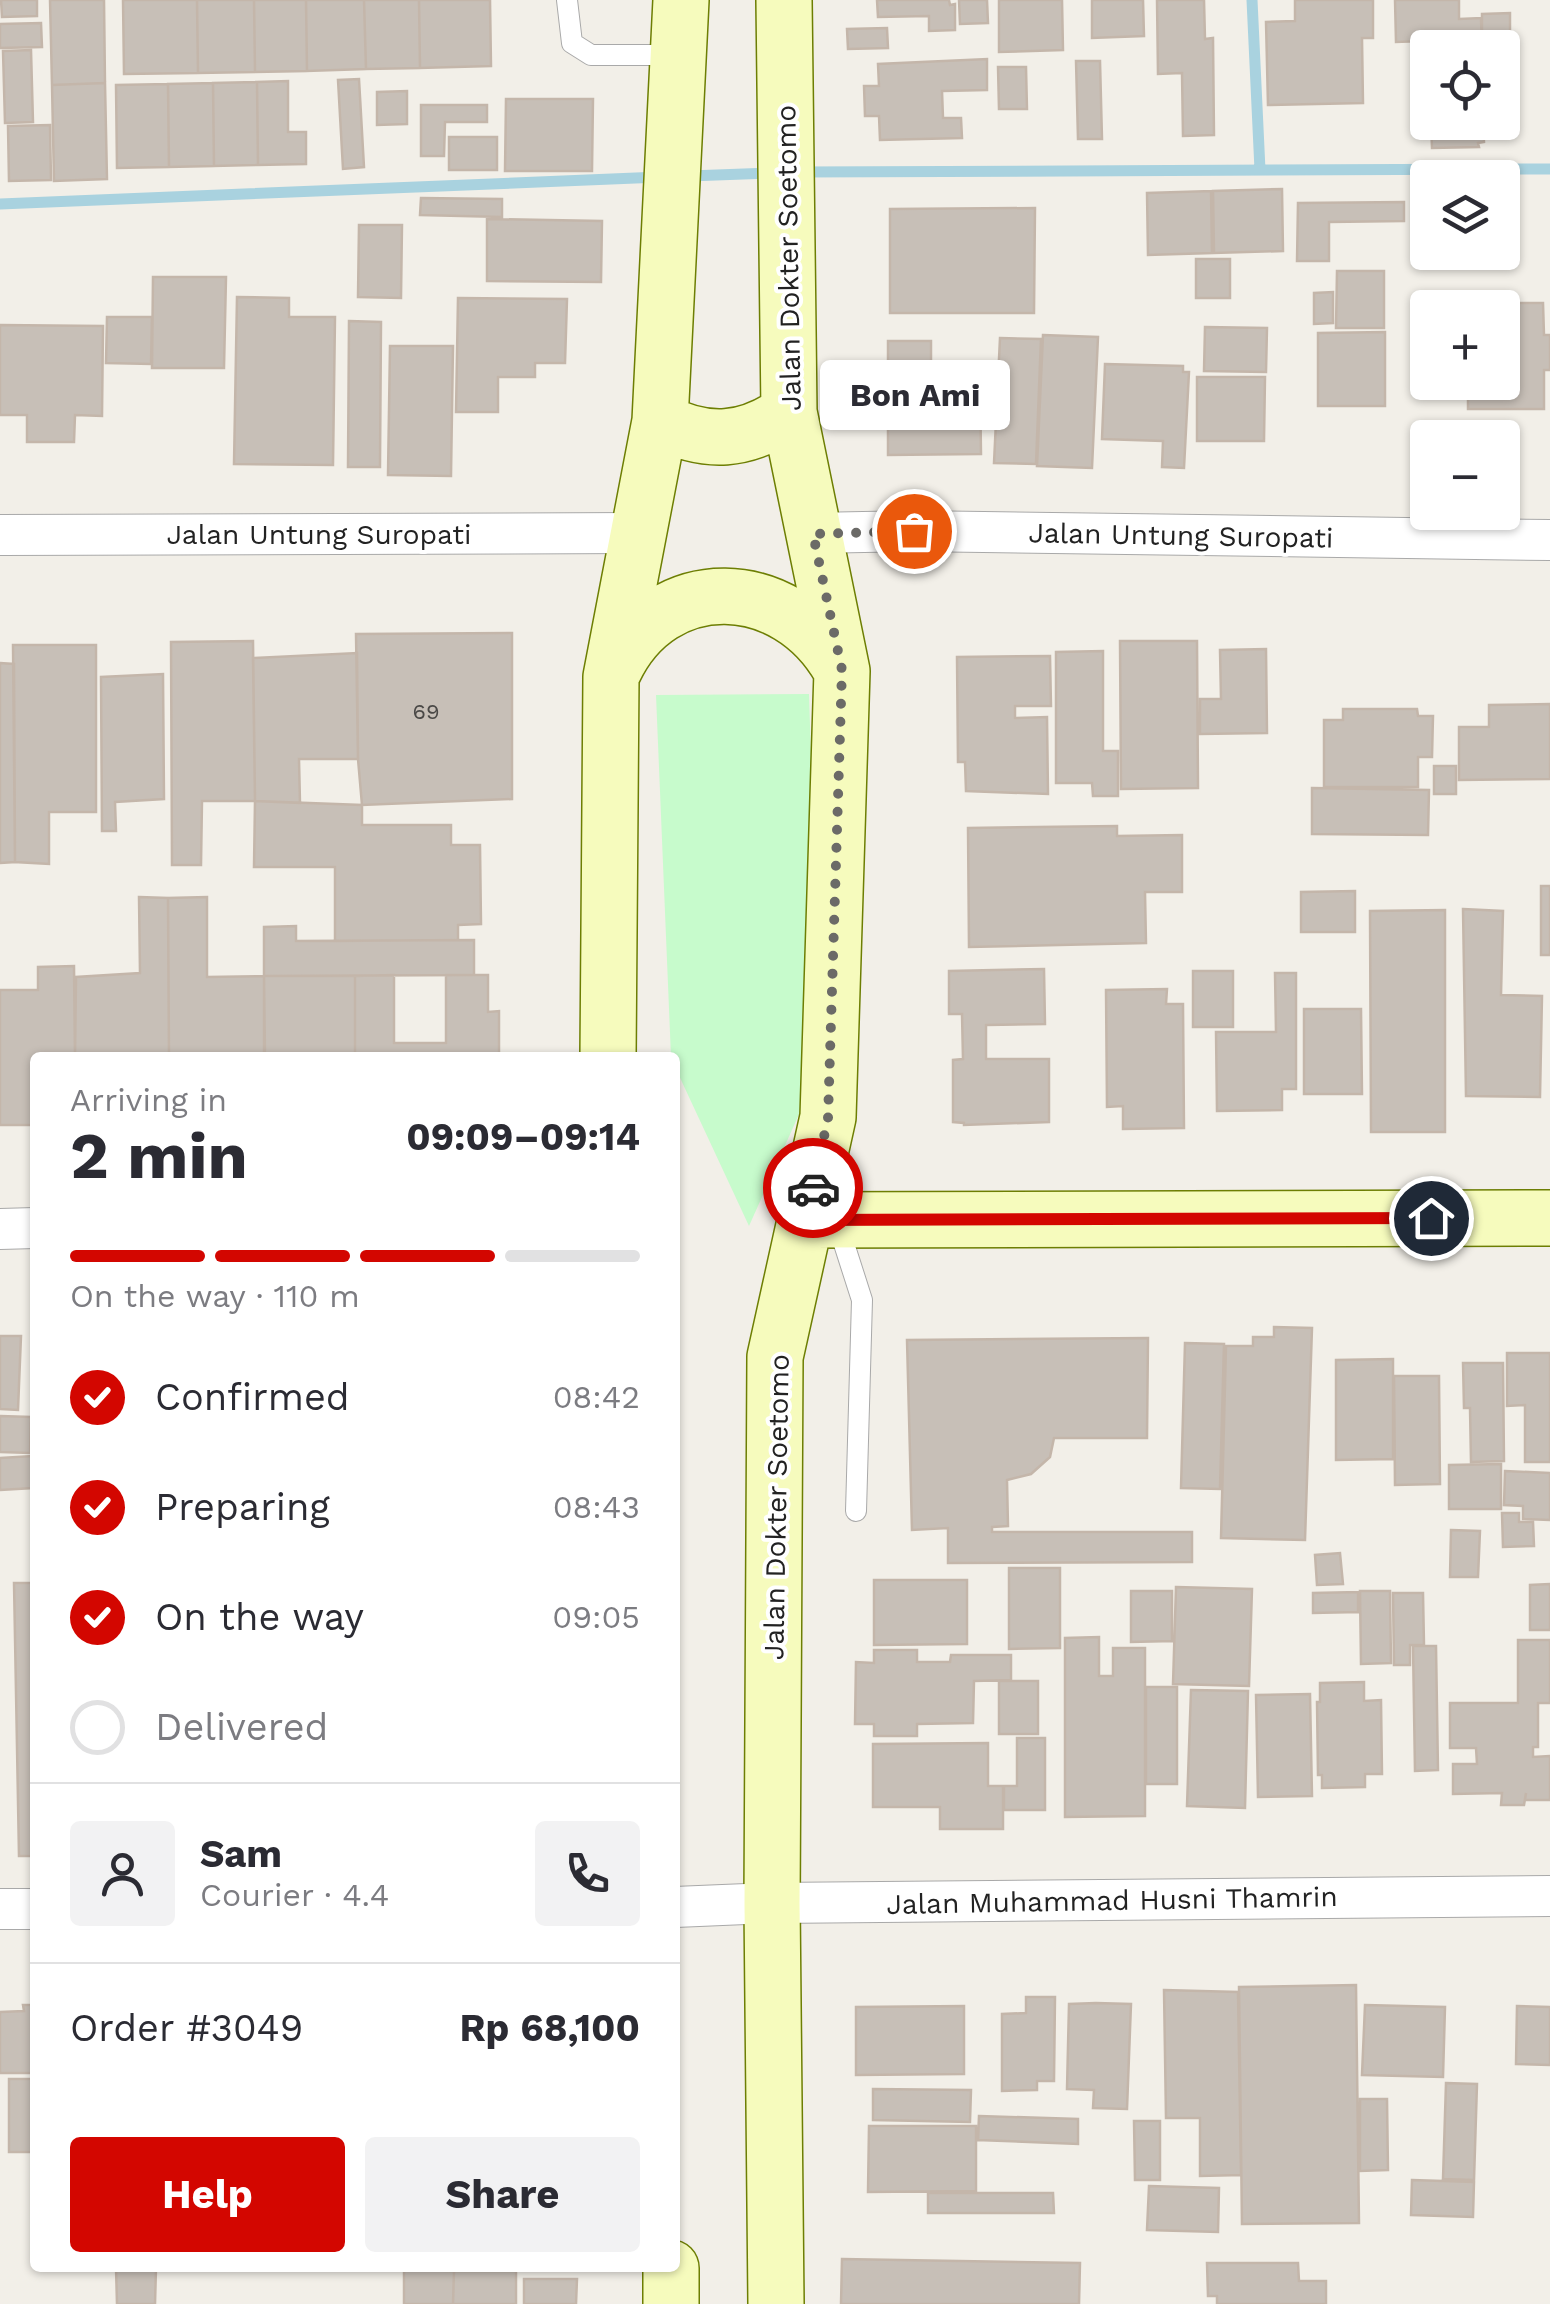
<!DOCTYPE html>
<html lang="en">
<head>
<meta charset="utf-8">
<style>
  body { margin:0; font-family:"Work Sans",sans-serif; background:#f2f2f3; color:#2b2b33; height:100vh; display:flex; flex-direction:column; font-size:38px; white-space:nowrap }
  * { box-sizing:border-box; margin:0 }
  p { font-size:32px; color:#7c7c81 }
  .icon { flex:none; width:55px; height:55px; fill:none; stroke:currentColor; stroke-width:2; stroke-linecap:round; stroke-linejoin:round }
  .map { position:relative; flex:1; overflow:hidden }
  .panel { position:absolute; left:30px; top:1052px; width:650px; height:1220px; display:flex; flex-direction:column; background:#fff; border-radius:10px; box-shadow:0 2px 8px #0004 }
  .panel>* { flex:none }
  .buttons { position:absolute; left:1410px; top:30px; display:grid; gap:20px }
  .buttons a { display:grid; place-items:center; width:110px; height:110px; border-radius:10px; background:#fff; box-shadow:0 2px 8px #0004; font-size:50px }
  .pin { position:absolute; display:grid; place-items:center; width:85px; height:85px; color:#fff; margin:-42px; border:5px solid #fff; border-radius:50%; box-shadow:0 2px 10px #0007 }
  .courier { position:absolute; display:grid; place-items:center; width:100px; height:100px; margin:-50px; border:8px solid #d30600; border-radius:50%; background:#fff; color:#222; box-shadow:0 2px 12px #0007 }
  .bubble { position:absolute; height:70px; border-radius:10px; background:#fff; box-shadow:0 2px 8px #0004; font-size:32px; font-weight:700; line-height:70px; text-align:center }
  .head em { font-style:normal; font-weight:700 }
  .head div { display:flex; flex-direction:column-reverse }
  .head { display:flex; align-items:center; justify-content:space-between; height:170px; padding:0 40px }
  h1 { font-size:65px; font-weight:700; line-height:75px }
  .bar { display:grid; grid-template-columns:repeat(4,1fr); gap:15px 10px; align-content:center; height:120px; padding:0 40px }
  .bar i { height:12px; border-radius:8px; background:#e1e1e2 }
  .bar .active { background:#d30600 }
  .bar p { grid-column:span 4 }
  .line { display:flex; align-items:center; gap:25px; padding:0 40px; border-top:2px solid #e1e1e2 }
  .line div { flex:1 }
  .round { display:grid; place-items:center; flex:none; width:105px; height:105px; border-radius:10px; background:#f2f2f3 }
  ol { padding:0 40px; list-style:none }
  li { display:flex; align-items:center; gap:30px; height:110px }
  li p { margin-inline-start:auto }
  li .icon { padding:10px; border-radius:50%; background:#d30600; color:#fff; stroke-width:4 }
  li:last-child { color:#7c7c81 }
  li i { width:55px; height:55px; border:5px solid #e1e1e2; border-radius:50% }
  .cta { display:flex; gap:20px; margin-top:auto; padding:20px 40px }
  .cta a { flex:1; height:115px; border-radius:10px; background:#d30600; color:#fff; font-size:40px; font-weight:700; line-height:115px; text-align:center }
  .cta a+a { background:#f2f2f3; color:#2b2b33 }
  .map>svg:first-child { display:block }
  .park { fill:#c7fbcc }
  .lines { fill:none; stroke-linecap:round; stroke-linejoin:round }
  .stream { stroke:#a9d2df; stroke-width:11 }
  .building { fill:#c7bfb7; stroke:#c4b6aa; stroke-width:2.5 }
  .lane-casing { stroke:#a9a9a9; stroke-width:22 }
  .street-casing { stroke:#a9a9a9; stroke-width:42 }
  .secondary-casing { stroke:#6d7e03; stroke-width:58 }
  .lane { stroke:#fff; stroke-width:20 }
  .street { stroke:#fff; stroke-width:40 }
  .secondary { stroke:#f6fbbd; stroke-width:55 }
  .done { stroke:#6b6a67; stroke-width:10; stroke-dasharray:0 18 }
  .route { stroke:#d30600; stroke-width:12 }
  .labels { text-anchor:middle; stroke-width:8; stroke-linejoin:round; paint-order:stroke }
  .number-label { font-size:22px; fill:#4b4947 }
  .street-label { font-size:28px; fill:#222; stroke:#fff }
</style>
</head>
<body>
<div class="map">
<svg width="1550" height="2304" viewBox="0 0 1550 2304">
  <rect width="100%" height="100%" fill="#f2efe8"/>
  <path class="park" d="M 809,694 L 821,1065 L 749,1226 L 675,1067 L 675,1058 L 671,1057 L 656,695 Z"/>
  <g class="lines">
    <path class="stream" d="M 1252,0 L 1260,170
      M 799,172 L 1550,169
      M 689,176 L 770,173
      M 0,204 L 660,177"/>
  </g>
  <path class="building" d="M 1,0 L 37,0 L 37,16 L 2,17 Z
    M 50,0 L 104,0 L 105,83 L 52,85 Z
    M 123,0 L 197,0 L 198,73 L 124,74 Z
    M 197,0 L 254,0 L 255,72 L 198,73 Z
    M 254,0 L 306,0 L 307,71 L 255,72 Z
    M 306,0 L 364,0 L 366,69 L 307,71 Z
    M 364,0 L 419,0 L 420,68 L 366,69 Z
    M 419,0 L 490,0 L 491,66 L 420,68 Z
    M 877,0 L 949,0 L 950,5 L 955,4 L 955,30 L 929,31 L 929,16 L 878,17 Z
    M 959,0 L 987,0 L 988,23 L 960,24 Z
    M 999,0 L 1062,0 L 1063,50 L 999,52 Z
    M 1092,0 L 1143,0 L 1144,36 L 1092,38 Z
    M 1157,0 L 1204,0 L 1205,39 L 1213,38 L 1214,135 L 1183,136 L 1182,73 L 1158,74 Z
    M 1295,0 L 1373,0 L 1373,38 L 1362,38 L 1363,103 L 1268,105 L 1266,22 L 1295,21 Z
    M 1395,0 L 1459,0 L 1459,19 L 1481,18 L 1482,48 L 1456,48 L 1455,40 L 1396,42 Z
    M 1510,13 L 1510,35 L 1501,35 L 1501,48 L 1482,48 L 1482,14 Z
    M 41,23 L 42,47 L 0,48 L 0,24 Z
    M 887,28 L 888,48 L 848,49 L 847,29 Z
    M 31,50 L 33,122 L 5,123 L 3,51 Z
    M 987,59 L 987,90 L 942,91 L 943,118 L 961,118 L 962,138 L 880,140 L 879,116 L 865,116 L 864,86 L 879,86 L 878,64 Z
    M 1076,61 L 1100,61 L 1102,139 L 1078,139 Z
    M 998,67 L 1026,67 L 1027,109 L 999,109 Z
    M 359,79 L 364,167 L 343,169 L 338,80 Z
    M 288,81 L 288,132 L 306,132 L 306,164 L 258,165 L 257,82 Z
    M 257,82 L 258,165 L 214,166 L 213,83 Z
    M 105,83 L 107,179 L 54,181 L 52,85 Z
    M 213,83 L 214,166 L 169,167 L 168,84 Z
    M 168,84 L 169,167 L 117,168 L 116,85 Z
    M 407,91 L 407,124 L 377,125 L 377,92 Z
    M 506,99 L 593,99 L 592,171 L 505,171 Z
    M 421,105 L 487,105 L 487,122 L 445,122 L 444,156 L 421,156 Z
    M 1483,122 L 1484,142 L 1478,143 L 1479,147 L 1432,148 L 1431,124 Z
    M 50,125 L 51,180 L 9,181 L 8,126 Z
    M 449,137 L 497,137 L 497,170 L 449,170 Z
    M 1282,189 L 1283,251 L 1214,253 L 1213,191 Z
    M 1211,191 L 1212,253 L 1148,255 L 1147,193 Z
    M 421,198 L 502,199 L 502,217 L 420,215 Z
    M 1404,202 L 1404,221 L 1329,222 L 1329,261 L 1297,261 L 1298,203 Z
    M 1035,208 L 1034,313 L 890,313 L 890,209 Z
    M 487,219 L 602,221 L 601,282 L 487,281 Z
    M 359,225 L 402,225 L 401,298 L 358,297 Z
    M 1196,259 L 1230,259 L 1230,298 L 1196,298 Z
    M 1337,271 L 1384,271 L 1384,328 L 1336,328 Z
    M 153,277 L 226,277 L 224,368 L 152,368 Z
    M 1333,292 L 1333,323 L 1314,324 L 1314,293 Z
    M 237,297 L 289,298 L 289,317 L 335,317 L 333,465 L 234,464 Z
    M 458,298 L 567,299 L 565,363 L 535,363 L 535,377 L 498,377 L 498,412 L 456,412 Z
    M 1456,303 L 1543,303 L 1544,335 L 1550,335 L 1550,370 L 1544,370 L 1544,409 L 1468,409 L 1468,382 L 1502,382 L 1502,308 L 1456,308 Z
    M 107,317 L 152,317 L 151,364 L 106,363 Z
    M 349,321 L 381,322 L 380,467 L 348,467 Z
    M 0,325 L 103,326 L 102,416 L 75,415 L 74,442 L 27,442 L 27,415 L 0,415 Z
    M 1205,327 L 1267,328 L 1266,372 L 1204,371 Z
    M 1385,332 L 1385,406 L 1318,406 L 1318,333 Z
    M 1043,335 L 1098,337 L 1092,468 L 1037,466 Z
    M 1000,338 L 1041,339 L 1036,464 L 994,463 Z
    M 888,341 L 931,341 L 931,383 L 980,382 L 981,454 L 888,455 Z
    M 390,346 L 453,346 L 451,476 L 388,475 Z
    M 1105,364 L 1183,366 L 1183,372 L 1189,372 L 1184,468 L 1162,467 L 1163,441 L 1102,439 Z
    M 1197,377 L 1265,377 L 1264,441 L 1197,441 Z
    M 512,633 L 512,799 L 362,805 L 358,759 L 356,634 Z
    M 253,641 L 255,801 L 202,801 L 201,865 L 172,865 L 171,642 Z
    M 1120,641 L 1197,641 L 1198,788 L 1121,789 Z
    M 13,645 L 96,645 L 96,812 L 49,812 L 49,864 L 15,862 Z
    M 1266,649 L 1267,733 L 1200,734 L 1200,699 L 1221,699 L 1220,650 Z
    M 1103,651 L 1103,751 L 1118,751 L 1118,796 L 1093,796 L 1092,783 L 1056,783 L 1056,652 Z
    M 357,653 L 358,759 L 299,759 L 300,803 L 255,801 L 253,658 Z
    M 1050,656 L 1051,706 L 1015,706 L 1015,718 L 1047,717 L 1048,794 L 966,791 L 965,762 L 958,762 L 957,657 Z
    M 0,663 L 14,664 L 15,862 L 0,863 Z
    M 163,674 L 164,799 L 115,802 L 116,831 L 102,831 L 101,677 Z
    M 1550,704 L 1550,779 L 1459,780 L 1459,727 L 1489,727 L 1489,705 Z
    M 1343,709 L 1417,709 L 1418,716 L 1433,716 L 1432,757 L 1418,757 L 1418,787 L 1324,787 L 1324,720 L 1343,720 Z
    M 1434,766 L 1456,766 L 1456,794 L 1434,794 Z
    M 1312,788 L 1429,790 L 1428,835 L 1312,834 Z
    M 255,801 L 362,805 L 362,825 L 451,825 L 451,845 L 480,845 L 481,924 L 458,925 L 458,940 L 335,941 L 335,867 L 254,867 Z
    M 1117,826 L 1117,836 L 1182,835 L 1182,892 L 1145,892 L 1146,943 L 969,947 L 968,828 Z
    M 1541,886 L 1550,886 L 1550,955 L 1541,955 Z
    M 1355,891 L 1355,932 L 1301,932 L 1301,892 Z
    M 139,897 L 168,898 L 169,1058 L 75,1058 L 76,977 L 140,973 Z
    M 207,897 L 207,977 L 264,976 L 264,1058 L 169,1058 L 168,898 Z
    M 1463,909 L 1503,911 L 1501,995 L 1542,996 L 1540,1097 L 1466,1096 Z
    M 1445,910 L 1445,1132 L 1371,1132 L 1370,911 Z
    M 296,926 L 296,941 L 474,940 L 474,975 L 264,976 L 264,927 Z
    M 74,966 L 75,1058 L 35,1058 L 35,1125 L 0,1125 L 0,990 L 38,990 L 38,967 Z
    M 1044,969 L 1045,1024 L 986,1025 L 986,1059 L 1049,1059 L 1049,1122 L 964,1125 L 964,1123 L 953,1122 L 953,1060 L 963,1059 L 962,1014 L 949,1014 L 949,971 Z
    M 1193,971 L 1233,971 L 1233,1027 L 1193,1027 Z
    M 1275,973 L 1296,973 L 1296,1089 L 1282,1089 L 1282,1110 L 1217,1111 L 1216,1032 L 1276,1032 Z
    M 394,975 L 394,1043 L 446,1043 L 446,975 L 488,975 L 488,1012 L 499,1011 L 499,1058 L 355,1058 L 355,976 Z
    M 264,976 L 355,976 L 355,1058 L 265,1058 Z
    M 1167,989 L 1166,1004 L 1183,1004 L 1184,1128 L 1123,1129 L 1123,1106 L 1107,1107 L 1106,990 Z
    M 1304,1009 L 1361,1009 L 1362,1094 L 1304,1094 Z
    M 1274,1327 L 1312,1328 L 1305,1540 L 1221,1538 L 1226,1346 L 1253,1346 L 1253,1337 L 1274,1337 Z
    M 0,1336 L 21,1336 L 18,1410 L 0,1409 Z
    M 1148,1338 L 1147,1438 L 1054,1438 L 1050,1457 L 1031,1474 L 1007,1480 L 1008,1526 L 992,1527 L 992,1532 L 1192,1532 L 1192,1562 L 948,1563 L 948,1528 L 912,1530 L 907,1340 Z
    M 1185,1343 L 1224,1344 L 1220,1489 L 1181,1488 Z
    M 1507,1353 L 1550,1353 L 1550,1462 L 1525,1462 L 1525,1405 L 1507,1406 Z
    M 1393,1359 L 1393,1459 L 1336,1460 L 1336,1360 Z
    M 1463,1363 L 1503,1363 L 1504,1461 L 1471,1462 L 1470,1408 L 1464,1408 Z
    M 1394,1376 L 1439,1376 L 1440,1484 L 1395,1485 Z
    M 0,1416 L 31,1417 L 30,1453 L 0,1452 Z
    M 32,1456 L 33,1488 L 0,1490 L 0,1458 Z
    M 1501,1464 L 1501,1509 L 1449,1509 L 1449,1465 Z
    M 1505,1471 L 1550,1473 L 1550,1520 L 1523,1519 L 1523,1506 L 1504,1505 Z
    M 1502,1513 L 1519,1513 L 1519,1522 L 1533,1522 L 1534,1546 L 1503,1547 Z
    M 1451,1530 L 1480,1531 L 1478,1577 L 1450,1577 Z
    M 1340,1553 L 1343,1584 L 1317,1585 L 1315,1555 Z
    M 1009,1568 L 1060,1568 L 1060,1648 L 1009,1649 Z
    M 874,1580 L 967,1580 L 967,1644 L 874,1645 Z
    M 14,1583 L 35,1583 L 35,1856 L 19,1856 Z
    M 1550,1584 L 1550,1630 L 1530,1630 L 1530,1585 Z
    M 1176,1587 L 1252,1589 L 1249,1686 L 1173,1684 Z
    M 1131,1591 L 1172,1591 L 1172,1641 L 1131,1642 Z
    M 1360,1591 L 1390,1591 L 1391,1663 L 1361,1664 Z
    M 1358,1592 L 1358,1612 L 1313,1613 L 1313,1593 Z
    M 1393,1593 L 1423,1593 L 1424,1645 L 1410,1645 L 1410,1665 L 1394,1665 Z
    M 1099,1637 L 1099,1676 L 1113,1676 L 1113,1648 L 1145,1648 L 1145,1816 L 1065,1817 L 1065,1638 Z
    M 1518,1640 L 1550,1640 L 1550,1703 L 1538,1703 L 1538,1747 L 1533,1747 L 1533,1757 L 1550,1756 L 1550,1800 L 1525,1800 L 1526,1793 L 1524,1805 L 1501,1805 L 1502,1793 L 1453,1794 L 1453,1764 L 1477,1764 L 1476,1748 L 1450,1748 L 1450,1703 L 1518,1703 Z
    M 1413,1646 L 1436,1646 L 1438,1770 L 1415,1771 Z
    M 874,1650 L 917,1650 L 917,1662 L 950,1662 L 951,1655 L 1011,1655 L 1011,1680 L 974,1681 L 973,1723 L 917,1724 L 917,1736 L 874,1736 L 874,1724 L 855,1724 L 856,1662 L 874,1663 Z
    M 999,1681 L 1038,1681 L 1038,1734 L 999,1734 Z
    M 1364,1682 L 1364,1701 L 1381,1700 L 1382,1774 L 1365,1774 L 1365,1787 L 1322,1788 L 1322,1775 L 1318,1775 L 1317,1702 L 1320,1702 L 1320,1683 Z
    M 1146,1687 L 1177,1687 L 1177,1784 L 1146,1784 Z
    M 1191,1690 L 1248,1691 L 1245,1808 L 1187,1806 Z
    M 1310,1694 L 1312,1796 L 1258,1797 L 1256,1695 Z
    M 1017,1738 L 1045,1738 L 1045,1810 L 1004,1810 L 1004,1786 L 1017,1786 Z
    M 988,1743 L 988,1786 L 1003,1786 L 1003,1829 L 940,1829 L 940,1807 L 873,1807 L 873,1744 Z
    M 1356,1985 L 1359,2223 L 1242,2224 L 1239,1987 Z
    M 1164,1990 L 1238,1992 L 1241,2175 L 1200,2176 L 1200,2118 L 1166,2118 Z
    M 1026,1997 L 1055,1997 L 1054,2081 L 1037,2081 L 1037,2090 L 1002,2091 L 1002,2014 L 1026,2013 Z
    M 1096,2003 L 1131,2004 L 1127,2109 L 1093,2108 L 1094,2090 L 1067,2089 L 1069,2004 Z
    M 23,2005 L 35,2005 L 35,2073 L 0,2073 L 0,2012 L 24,2011 Z
    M 1365,2005 L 1445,2007 L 1443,2077 L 1362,2075 Z
    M 964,2006 L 964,2074 L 856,2075 L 856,2007 Z
    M 1517,2006 L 1550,2007 L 1550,2065 L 1516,2064 Z
    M 9,2079 L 35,2079 L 35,2152 L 9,2152 Z
    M 1446,2083 L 1477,2084 L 1474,2180 L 1443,2179 Z
    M 873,2089 L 971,2090 L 970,2122 L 873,2120 Z
    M 1360,2099 L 1387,2099 L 1388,2170 L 1360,2171 Z
    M 979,2116 L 1078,2119 L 1078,2144 L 978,2140 Z
    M 1134,2121 L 1160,2121 L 1160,2180 L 1135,2180 Z
    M 869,2126 L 976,2126 L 976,2191 L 868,2192 Z
    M 1412,2180 L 1474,2182 L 1473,2217 L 1411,2215 Z
    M 1149,2186 L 1219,2188 L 1218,2232 L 1147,2230 Z
    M 928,2193 L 1053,2193 L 1054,2213 L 928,2213 Z
    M 842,2259 L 1080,2263 L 1079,2304 L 841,2304 Z
    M 1207,2263 L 1298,2263 L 1299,2281 L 1326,2281 L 1326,2304 L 1217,2304 L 1217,2296 L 1208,2296 Z
    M 116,2268 L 156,2268 L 155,2304 L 117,2304 Z
    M 404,2270 L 454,2271 L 453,2304 L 404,2304 Z
    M 454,2271 L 516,2271 L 516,2304 L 453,2304 Z
    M 524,2279 L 577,2279 L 576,2304 L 524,2304 Z"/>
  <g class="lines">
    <g class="lane-casing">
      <path id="lane" d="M 567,0 L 572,43 L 591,55 L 678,55
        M 837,1222 L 862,1300 L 856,1511"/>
    </g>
    <g class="street-casing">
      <path id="street" d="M 813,533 L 914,531 L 1550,540
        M 0,535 L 639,533
        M 0,1229 L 35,1228
        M 675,1907 L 772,1903 L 1550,1896
        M 0,1909 L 35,1909"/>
    </g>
    <g class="secondary-casing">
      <path id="secondary" d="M 660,421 C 707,445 746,442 789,412
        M 614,670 C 662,569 787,575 840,668
        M 608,1058 L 611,677 L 660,421 L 681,0
        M 806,1220 L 1550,1218
        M 671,2268 L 671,2304
        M 776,2304 L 772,1903 L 775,1357 L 828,1117 L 842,671 L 789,412 L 784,0"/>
    </g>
    <use href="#lane" class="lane"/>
    <use href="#street" class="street"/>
    <use href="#secondary" class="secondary"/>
  </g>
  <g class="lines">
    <path class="done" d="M 813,1188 L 828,1118 L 842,670 L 813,534 L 914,531"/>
    <path class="route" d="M 813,1188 L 806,1220 L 1431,1218"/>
  </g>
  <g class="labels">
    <g class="number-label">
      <text x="426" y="719">69</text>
    </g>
    <g class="street-label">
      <text transform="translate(788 258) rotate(-91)" y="10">Jalan Dokter Soetomo</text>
      <text x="319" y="544">Jalan Untung Suropati</text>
      <text transform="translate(1181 535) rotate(1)" y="10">Jalan Untung Suropati</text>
      <text transform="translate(776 1507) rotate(-89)" y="10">Jalan Dokter Soetomo</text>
      <text transform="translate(1112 1900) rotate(-1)" y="10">Jalan Muhammad Husni Thamrin</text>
    </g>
  </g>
</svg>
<div class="buttons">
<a><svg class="icon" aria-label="locate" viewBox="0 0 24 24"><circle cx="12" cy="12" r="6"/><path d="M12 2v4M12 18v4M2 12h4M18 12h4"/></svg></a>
<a><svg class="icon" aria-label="layers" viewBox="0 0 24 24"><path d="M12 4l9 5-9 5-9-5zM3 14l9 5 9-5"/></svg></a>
<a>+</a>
<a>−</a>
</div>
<div class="pin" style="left:914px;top:531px;background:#ea580c"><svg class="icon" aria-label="bag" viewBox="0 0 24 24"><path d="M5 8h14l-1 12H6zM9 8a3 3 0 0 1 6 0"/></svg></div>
<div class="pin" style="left:1431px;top:1218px;background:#1f2937"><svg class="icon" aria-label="home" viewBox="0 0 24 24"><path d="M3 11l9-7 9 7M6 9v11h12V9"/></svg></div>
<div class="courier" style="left:813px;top:1188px"><svg class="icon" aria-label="car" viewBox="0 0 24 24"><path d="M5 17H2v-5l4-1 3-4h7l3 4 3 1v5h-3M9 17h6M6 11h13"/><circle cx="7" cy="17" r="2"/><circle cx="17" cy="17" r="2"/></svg></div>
<div class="bubble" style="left:820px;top:360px;width:190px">Bon Ami</div>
<section class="panel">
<div class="head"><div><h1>2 min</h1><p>Arriving in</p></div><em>09:09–09:14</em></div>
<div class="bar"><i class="active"></i><i class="active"></i><i class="active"></i><i></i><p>On the way · 110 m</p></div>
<ol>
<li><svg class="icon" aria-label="check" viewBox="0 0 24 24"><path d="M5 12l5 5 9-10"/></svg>Confirmed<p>08:42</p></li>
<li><svg class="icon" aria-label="check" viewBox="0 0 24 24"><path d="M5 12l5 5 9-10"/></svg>Preparing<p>08:43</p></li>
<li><svg class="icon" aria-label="check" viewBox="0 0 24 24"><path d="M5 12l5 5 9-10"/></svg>On the way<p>09:05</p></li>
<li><i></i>Delivered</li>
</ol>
<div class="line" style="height:180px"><a class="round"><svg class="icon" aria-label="person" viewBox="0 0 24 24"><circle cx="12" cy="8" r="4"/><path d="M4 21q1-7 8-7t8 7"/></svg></a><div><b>Sam</b><p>Courier · 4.4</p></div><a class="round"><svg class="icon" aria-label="phone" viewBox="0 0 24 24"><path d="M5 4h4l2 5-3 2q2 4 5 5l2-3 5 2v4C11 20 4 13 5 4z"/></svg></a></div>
<div class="line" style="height:130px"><div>Order #3049</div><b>Rp 68,100</b></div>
<div class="cta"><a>Help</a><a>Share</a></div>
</section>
</div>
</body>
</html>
